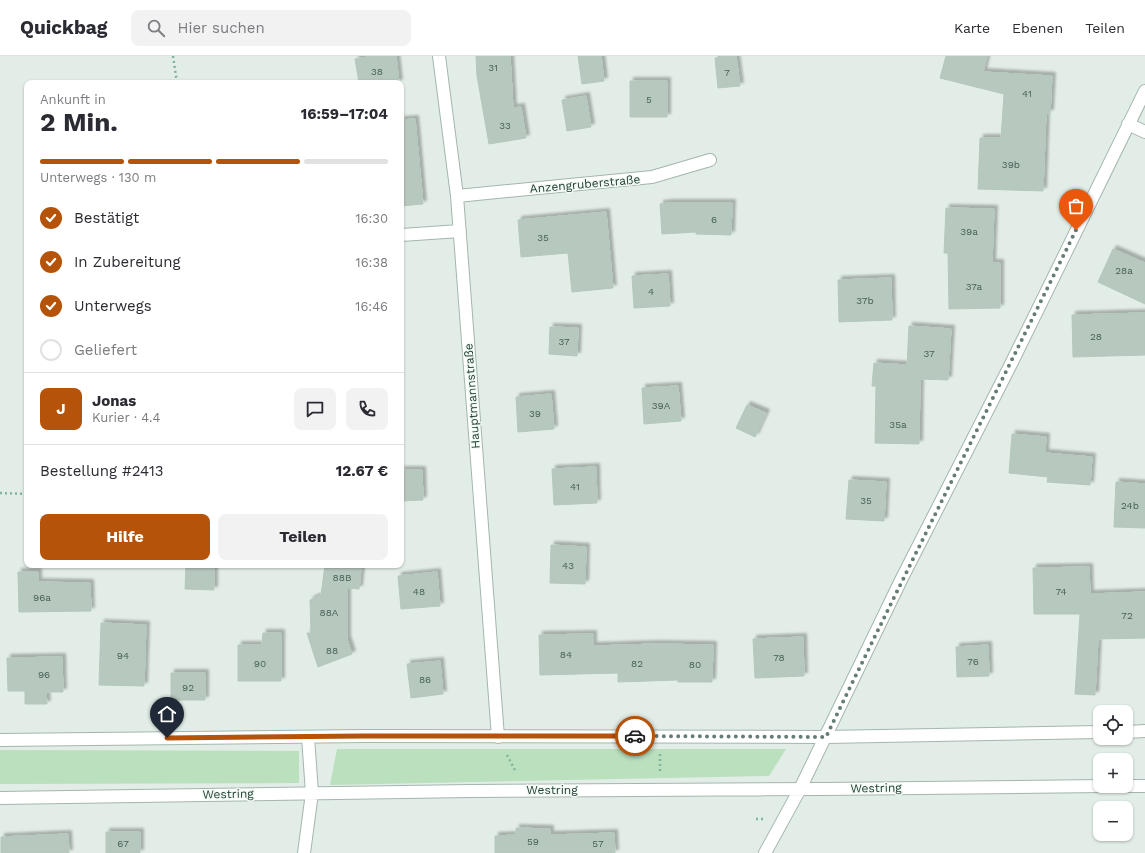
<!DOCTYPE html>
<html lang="de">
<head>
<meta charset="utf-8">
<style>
  body { margin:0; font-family:"Work Sans",sans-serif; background:#f2f2f3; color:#2b2b33; height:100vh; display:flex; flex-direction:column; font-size:15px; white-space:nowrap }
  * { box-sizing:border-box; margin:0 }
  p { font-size:13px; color:#7c7c81 }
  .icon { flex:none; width:22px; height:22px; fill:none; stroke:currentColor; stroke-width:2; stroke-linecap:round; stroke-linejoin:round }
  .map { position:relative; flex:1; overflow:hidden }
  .panel { position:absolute; left:24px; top:24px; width:380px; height:488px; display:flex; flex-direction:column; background:#fff; border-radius:8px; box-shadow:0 1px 3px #0004 }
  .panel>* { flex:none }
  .fabs { position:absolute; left:1093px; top:649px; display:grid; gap:8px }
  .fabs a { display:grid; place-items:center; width:40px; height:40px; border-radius:8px; background:#fff; box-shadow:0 1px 3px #0004; font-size:20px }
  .pin { position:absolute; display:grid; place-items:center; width:34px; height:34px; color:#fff; margin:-41px -17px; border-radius:50% 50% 50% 0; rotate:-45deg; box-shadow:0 0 4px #0007 }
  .pin .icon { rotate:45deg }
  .courier { position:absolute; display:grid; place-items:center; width:40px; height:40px; margin:-20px; border:3px solid #b45309; border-radius:50%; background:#fff; color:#222; box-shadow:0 1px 5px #0007 }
  .overview em { font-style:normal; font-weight:700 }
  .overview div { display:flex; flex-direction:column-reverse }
  .overview { display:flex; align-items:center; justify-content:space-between; height:68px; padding:0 16px }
  h1 { font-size:26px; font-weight:700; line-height:30px }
  .bar { display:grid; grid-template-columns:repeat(4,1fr); gap:6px 4px; align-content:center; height:48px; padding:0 16px }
  .bar i { height:5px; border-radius:3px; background:#e1e1e2 }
  .bar .active { background:#b45309 }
  .bar p { grid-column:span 4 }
  .line { display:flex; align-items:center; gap:10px; padding:0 16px; border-top:1px solid #e1e1e2 }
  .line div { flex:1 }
  .round { display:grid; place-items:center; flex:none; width:42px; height:42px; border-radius:8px; background:#f2f2f3 }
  ol { padding:0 16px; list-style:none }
  li { display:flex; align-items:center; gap:12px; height:44px }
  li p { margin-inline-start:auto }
  li .icon { padding:4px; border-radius:50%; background:#b45309; color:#fff; stroke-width:4 }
  li:last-child { color:#7c7c81 }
  li i { width:22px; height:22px; border:2px solid #e1e1e2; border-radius:50% }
  .action { display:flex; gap:8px; margin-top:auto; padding:8px 16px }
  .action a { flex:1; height:46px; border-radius:8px; background:#b45309; color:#fff; font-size:16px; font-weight:700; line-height:46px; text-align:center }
  .action a+a { background:#f2f2f3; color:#2b2b33 }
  header { display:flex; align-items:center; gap:24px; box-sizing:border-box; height:56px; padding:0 20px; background:#fff; border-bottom:1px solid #e1e1e2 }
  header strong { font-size:19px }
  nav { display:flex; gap:22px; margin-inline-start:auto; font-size:14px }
  .search { width:280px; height:36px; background:#f2f2f3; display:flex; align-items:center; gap:10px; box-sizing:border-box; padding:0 14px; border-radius:8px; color:#7c7c81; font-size:15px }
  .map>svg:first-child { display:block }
  .green { fill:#bae0be }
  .building { fill:#b7c8bf; stroke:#b4c8bc; filter:url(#shadow) }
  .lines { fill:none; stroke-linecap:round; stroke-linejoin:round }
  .minor-casing { stroke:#a4b6ad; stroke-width:14 }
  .tertiary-casing { stroke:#a4b6ad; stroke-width:14 }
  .path { stroke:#81b39b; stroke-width:2.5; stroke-dasharray:2 3; stroke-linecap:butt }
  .minor { stroke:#fff; stroke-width:12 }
  .tertiary { stroke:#fff; stroke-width:12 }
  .done { stroke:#657d72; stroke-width:4; stroke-dasharray:0 7.2 }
  .route { stroke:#b45309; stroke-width:5 }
  .labels { text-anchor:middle; stroke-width:3; stroke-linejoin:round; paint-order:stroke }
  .number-label { font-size:10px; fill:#466256 }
  .street-label { font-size:12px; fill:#214033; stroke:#f3faf5 }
</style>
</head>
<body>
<header>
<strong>Quickbag</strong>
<div class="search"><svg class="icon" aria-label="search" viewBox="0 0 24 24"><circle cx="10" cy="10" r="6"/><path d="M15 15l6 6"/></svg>Hier suchen</div>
<nav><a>Karte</a><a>Ebenen</a><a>Teilen</a></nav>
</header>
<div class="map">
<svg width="1145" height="797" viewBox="0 0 1145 797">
  <defs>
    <filter id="shadow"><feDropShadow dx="3.5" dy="-3.5" stdDeviation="1" flood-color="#0004"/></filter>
  </defs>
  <rect width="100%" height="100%" fill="#e2ede7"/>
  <path class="green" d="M 337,693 L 786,693 L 769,720 L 330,729 Z
    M 0,694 L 299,695 L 299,727 L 0,728 Z"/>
  <path class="building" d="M 375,0 L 396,0 L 399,27 L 359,27 L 355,3 Z
    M 476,0 L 510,0 L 513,52 L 521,51 L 526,82 L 489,88 L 477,20 Z
    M 578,0 L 601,0 L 604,25 L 582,28 Z
    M 736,0 L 740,30 L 718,32 L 715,2 Z
    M 946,0 L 987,0 L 983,16 L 1052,20 L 1050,57 L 1046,57 L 1043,135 L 978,133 L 980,82 L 1001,82 L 1004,38 L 940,22 Z
    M 630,25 L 667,25 L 667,61 L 630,61 Z
    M 586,40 L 591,71 L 567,75 L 562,44 Z
    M 415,63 L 423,148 L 401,150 L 401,64 Z
    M 670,147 L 732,147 L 731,179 L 696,178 L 696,176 L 662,178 L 660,148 Z
    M 946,152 L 994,153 L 992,207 L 1000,207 L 1000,252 L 949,253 L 948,197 L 944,197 Z
    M 606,156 L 613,232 L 572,236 L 568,197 L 521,201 L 518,164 Z
    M 1113,193 L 1145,207 L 1145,248 L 1098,226 Z
    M 668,218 L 670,250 L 634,252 L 632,220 Z
    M 891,222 L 892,264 L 839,266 L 838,224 Z
    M 1145,257 L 1145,299 L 1073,301 L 1072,259 Z
    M 909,270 L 951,273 L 948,324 L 920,323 L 919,388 L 875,387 L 876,330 L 872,330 L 874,307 L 907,309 Z
    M 550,271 L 578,272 L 577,300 L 549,298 Z
    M 678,330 L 681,365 L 644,368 L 642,332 Z
    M 551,338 L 554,373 L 518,376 L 516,341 Z
    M 747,349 L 766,357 L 755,381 L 736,372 Z
    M 1012,378 L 1046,381 L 1045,397 L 1092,401 L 1090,429 L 1047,426 L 1048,421 L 1009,417 Z
    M 596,411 L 597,447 L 554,449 L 552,413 Z
    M 401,414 L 422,414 L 423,444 L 401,445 Z
    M 849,424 L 886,426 L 884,465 L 846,463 Z
    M 1116,426 L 1145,428 L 1145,472 L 1114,471 Z
    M 551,489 L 586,491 L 585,528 L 550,527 Z
    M 186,509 L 214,509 L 214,534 L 185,533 Z
    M 325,509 L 359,509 L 359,511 L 361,512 L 359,533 L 347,532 L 347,583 L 352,598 L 318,611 L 307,577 L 311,577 L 310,544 L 321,539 Z
    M 1089,511 L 1090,538 L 1145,536 L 1145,582 L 1098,583 L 1095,639 L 1075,638 L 1080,558 L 1034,558 L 1033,512 Z
    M 18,516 L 38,516 L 38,526 L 90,527 L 91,555 L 19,556 Z
    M 437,516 L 440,550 L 401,553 L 398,520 Z
    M 101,567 L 146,569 L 144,630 L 99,629 Z
    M 263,577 L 281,577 L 281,625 L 238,625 L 238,589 L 262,589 Z
    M 593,578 L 593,590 L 656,588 L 713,589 L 712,626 L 678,626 L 678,624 L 618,626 L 618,617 L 540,619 L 539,579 Z
    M 803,581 L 804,620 L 755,622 L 753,583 Z
    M 988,589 L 989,620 L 957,621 L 956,591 Z
    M 62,601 L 63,636 L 46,636 L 47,648 L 25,648 L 25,635 L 8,635 L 7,602 Z
    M 440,605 L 443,638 L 411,642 L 407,608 Z
    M 171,617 L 205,617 L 205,644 L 171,644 Z
    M 516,772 L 550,773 L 550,779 L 614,777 L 615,797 L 495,797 L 495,780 L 516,779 Z
    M 106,776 L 140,776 L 140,797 L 106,797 Z
    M 68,778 L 69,797 L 1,797 L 1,781 Z"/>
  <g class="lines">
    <g class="minor-casing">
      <path id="minor" d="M 439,0 L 457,140 L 498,681
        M 1128,68 L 1145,76
        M 457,140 L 652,121 L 710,104
        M 401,179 L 460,175
        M 1126,730 L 1145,730
        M 0,742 L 470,735 L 822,733 L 1103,730
        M 304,797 L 312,737 L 308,681
        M 765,797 L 800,733 L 901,524 L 1010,310 L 1145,35"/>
    </g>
    <g class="tertiary-casing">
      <path id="tertiary" d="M 1126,676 L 1145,675
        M 0,684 L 365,680 L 826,681 L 1100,676"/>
    </g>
    <path class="path" d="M 173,0 L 177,27
      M 0,437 L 27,438
      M 507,699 L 516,716
      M 660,715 L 660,698
      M 756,763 L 763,763"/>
    <use href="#minor" class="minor"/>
    <use href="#tertiary" class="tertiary"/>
  </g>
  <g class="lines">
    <path class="done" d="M 635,680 L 826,681 C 908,511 993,343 1076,174"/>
    <path class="route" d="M 167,682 L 364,680 L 635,680"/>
  </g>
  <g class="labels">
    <g class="number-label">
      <text x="493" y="15">31</text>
      <text x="377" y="19">38</text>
      <text x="727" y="20">7</text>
      <text x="1027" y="41">41</text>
      <text x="649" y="47">5</text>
      <text x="505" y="73">33</text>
      <text x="1011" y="112">39b</text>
      <text x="714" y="167">6</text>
      <text x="969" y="179">39a</text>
      <text x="543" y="185">35</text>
      <text x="1124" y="218">28a</text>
      <text x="974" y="234">37a</text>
      <text x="651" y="239">4</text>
      <text x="865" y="248">37b</text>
      <text x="1096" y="284">28</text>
      <text x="564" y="289">37</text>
      <text x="929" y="301">37</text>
      <text x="661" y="353">39A</text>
      <text x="535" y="361">39</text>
      <text x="898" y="372">35a</text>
      <text x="575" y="434">41</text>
      <text x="866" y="448">35</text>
      <text x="1130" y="453">24b</text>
      <text x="568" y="513">43</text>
      <text x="342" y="525">88B</text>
      <text x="419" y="539">48</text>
      <text x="1061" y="539">74</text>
      <text x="42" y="545">96a</text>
      <text x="329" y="560">88A</text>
      <text x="1127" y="563">72</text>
      <text x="332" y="598">88</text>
      <text x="566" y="602">84</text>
      <text x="123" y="603">94</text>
      <text x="779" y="605">78</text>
      <text x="973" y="609">76</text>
      <text x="260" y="611">90</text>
      <text x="637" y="611">82</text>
      <text x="695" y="612">80</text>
      <text x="44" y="622">96</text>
      <text x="425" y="627">86</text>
      <text x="188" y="635">92</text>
      <text x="533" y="789">59</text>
      <text x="123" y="791">67</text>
      <text x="598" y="791">57</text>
    </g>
    <g class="street-label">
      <text transform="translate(585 128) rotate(-5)" y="4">Anzengruberstraße</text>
      <text transform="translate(472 340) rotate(-94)" y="4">Hauptmannstraße</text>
      <text transform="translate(876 732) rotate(-1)" y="4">Westring</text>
      <text x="552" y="738">Westring</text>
      <text transform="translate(228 738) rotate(-1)" y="4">Westring</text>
    </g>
  </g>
</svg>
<div class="fabs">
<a><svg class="icon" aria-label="locate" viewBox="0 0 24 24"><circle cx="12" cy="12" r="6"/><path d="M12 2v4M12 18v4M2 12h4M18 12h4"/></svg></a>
<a>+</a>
<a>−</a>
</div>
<div class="pin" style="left:1076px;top:174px;background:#ea580c"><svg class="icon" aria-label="bag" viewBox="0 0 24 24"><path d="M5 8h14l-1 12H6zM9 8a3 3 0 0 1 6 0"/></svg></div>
<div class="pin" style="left:167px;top:682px;background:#1f2937"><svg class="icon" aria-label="home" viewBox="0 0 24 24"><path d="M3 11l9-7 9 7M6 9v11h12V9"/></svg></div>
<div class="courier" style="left:635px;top:680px"><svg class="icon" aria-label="car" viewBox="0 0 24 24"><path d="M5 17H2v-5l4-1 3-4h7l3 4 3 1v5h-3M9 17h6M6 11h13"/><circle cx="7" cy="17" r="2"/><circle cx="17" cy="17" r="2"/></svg></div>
<section class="panel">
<div class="overview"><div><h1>2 Min.</h1><p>Ankunft in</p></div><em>16:59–17:04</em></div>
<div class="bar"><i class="active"></i><i class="active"></i><i class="active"></i><i></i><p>Unterwegs · 130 m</p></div>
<ol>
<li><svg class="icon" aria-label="check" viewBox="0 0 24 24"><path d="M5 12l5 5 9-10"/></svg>Bestätigt<p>16:30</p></li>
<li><svg class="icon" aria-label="check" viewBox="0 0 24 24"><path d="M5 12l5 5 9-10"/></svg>In Zubereitung<p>16:38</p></li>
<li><svg class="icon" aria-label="check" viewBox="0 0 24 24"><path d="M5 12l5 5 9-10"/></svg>Unterwegs<p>16:46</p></li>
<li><i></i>Geliefert</li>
</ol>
<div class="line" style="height:72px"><b class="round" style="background:#b45309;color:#fff">J</b><div><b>Jonas</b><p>Kurier · 4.4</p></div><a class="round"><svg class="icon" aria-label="chat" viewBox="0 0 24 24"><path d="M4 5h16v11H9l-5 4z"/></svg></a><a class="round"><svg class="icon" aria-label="phone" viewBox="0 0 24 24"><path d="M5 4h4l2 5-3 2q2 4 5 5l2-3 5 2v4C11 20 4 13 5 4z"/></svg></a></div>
<div class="line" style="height:52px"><div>Bestellung #2413</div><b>12.67 €</b></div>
<div class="action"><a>Hilfe</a><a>Teilen</a></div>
</section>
</div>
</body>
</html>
